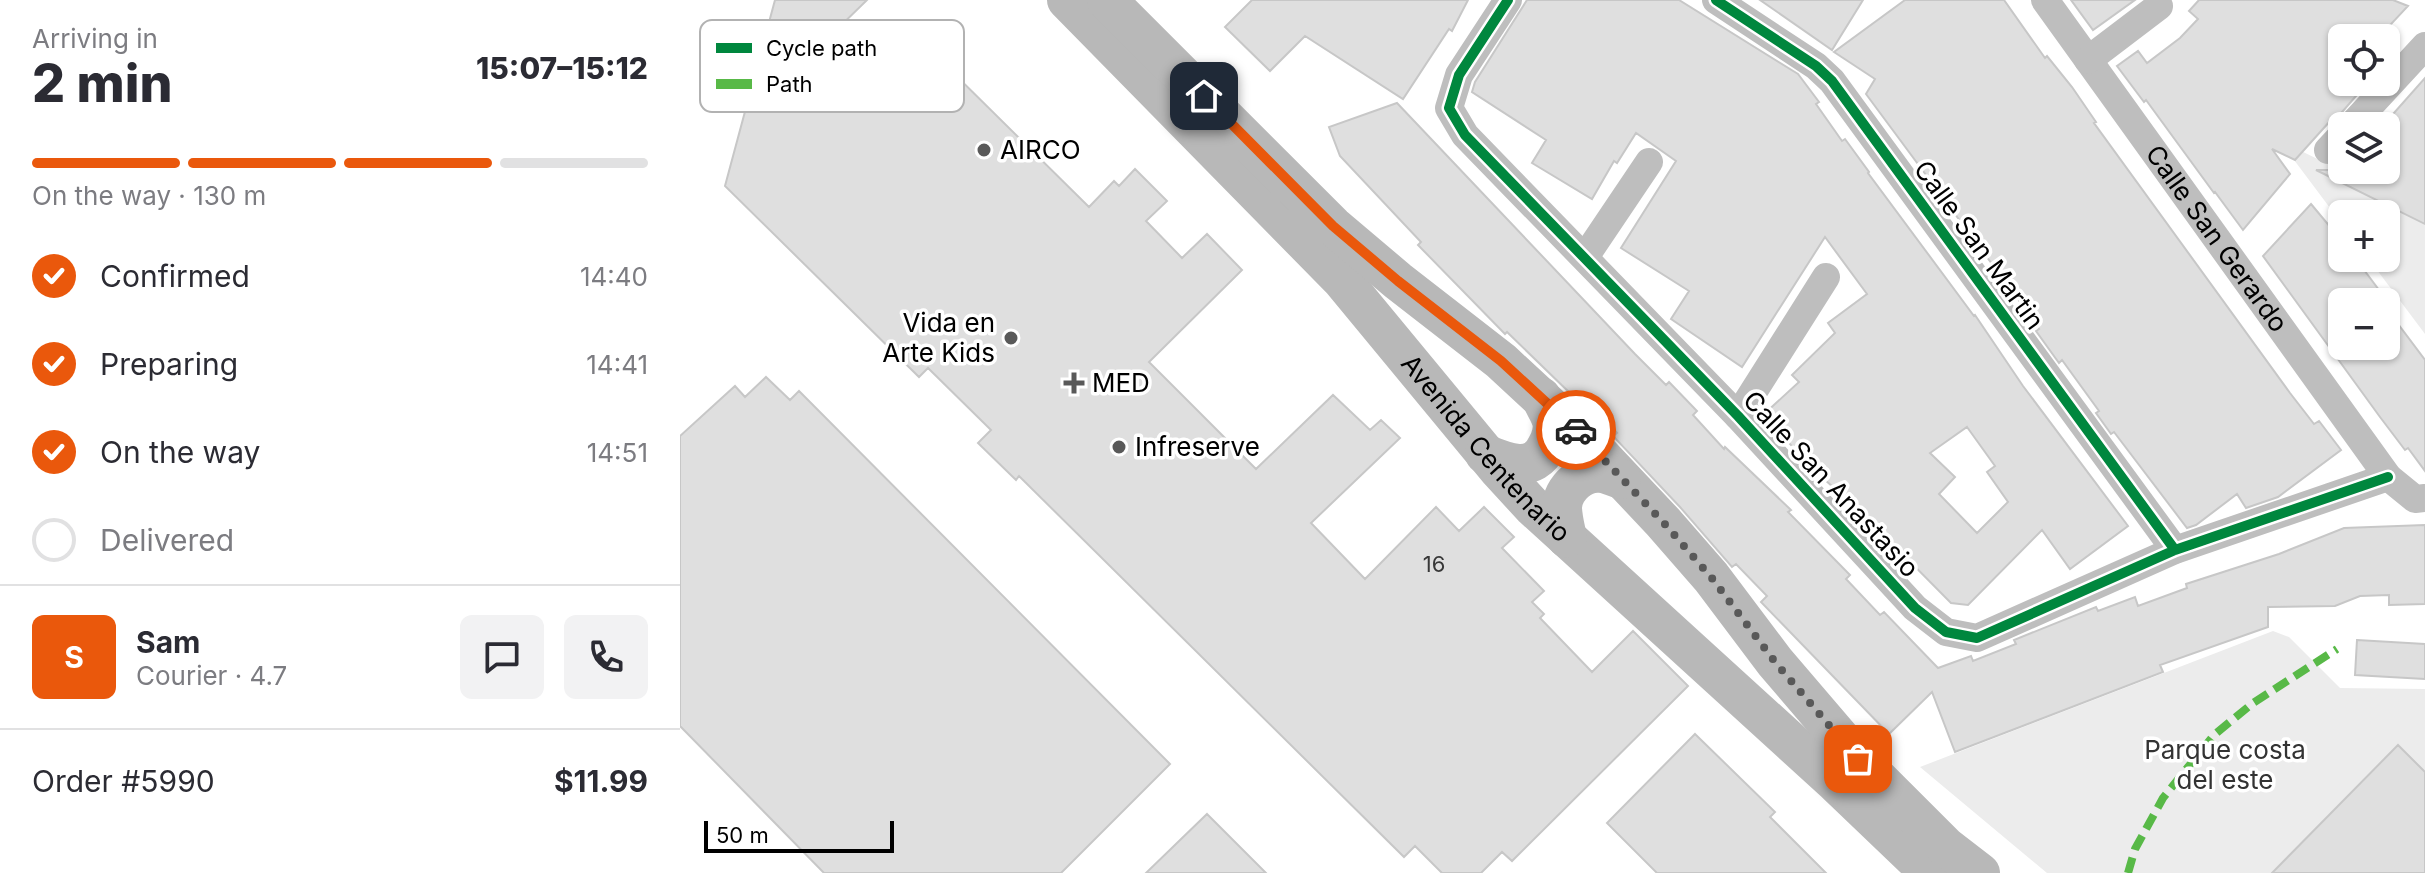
<!DOCTYPE html>
<html lang="en">
<head>
<meta charset="utf-8">
<style>
  body { margin:0; font-family:Inter,sans-serif; background:#f2f2f3; color:#2b2b33; height:100vh; display:flex; flex-direction:column; font-size:30px; white-space:nowrap }
  * { box-sizing:border-box; margin:0 }
  p { font-size:26px; color:#7c7c81 }
  .icon { flex:none; width:44px; height:44px; fill:none; stroke:currentColor; stroke-width:2; stroke-linecap:round; stroke-linejoin:round }
  .map { position:relative; flex:1; overflow:hidden }
  .side { display:flex; flex-direction:column; background:#fff; width:680px }
  .side>* { flex:none }
  .tools { position:absolute; left:1648px; top:24px; display:grid; gap:16px }
  .tools a { display:grid; place-items:center; width:72px; height:72px; border-radius:12px; background:#fff; box-shadow:0 2px 6px #0004; font-size:40px }
  .scale { position:absolute; left:24px; bottom:20px; width:190px; box-sizing:border-box; padding-left:8px; border:4px solid #000; border-top:0; font-size:22px; line-height:28px; white-space:nowrap; color:#000; -webkit-text-stroke:6px #fff; paint-order:stroke }
  .pin { position:absolute; display:grid; place-items:center; width:68px; height:68px; color:#fff; margin:-34px; border-radius:16px; box-shadow:0 4px 12px #0006 }
  .courier { position:absolute; display:grid; place-items:center; width:80px; height:80px; margin:-40px; border:6px solid #ea580c; border-radius:50%; background:#fff; color:#222; box-shadow:0 2px 10px #0007 }
  .headline em { font-style:normal; font-weight:800 }
  .headline div { display:flex; flex-direction:column-reverse }
  .headline { display:flex; align-items:center; justify-content:space-between; height:136px; padding:0 32px }
  h1 { font-size:52px; font-weight:800; line-height:60px }
  .bar { display:grid; grid-template-columns:repeat(4,1fr); gap:12px 8px; align-content:center; height:96px; padding:0 32px }
  .bar i { height:10px; border-radius:6px; background:#e1e1e2 }
  .bar .current { background:#ea580c }
  .bar p { grid-column:span 4 }
  .line { display:flex; align-items:center; gap:20px; padding:0 32px; border-top:2px solid #e1e1e2 }
  .line div { flex:1 }
  .round { display:grid; place-items:center; flex:none; width:84px; height:84px; border-radius:12px; background:#f2f2f3 }
  ol { padding:0 32px; list-style:none }
  li { display:flex; align-items:center; gap:24px; height:88px }
  li p { margin-inline-start:auto }
  li .icon { padding:8px; border-radius:50%; background:#ea580c; color:#fff; stroke-width:4 }
  li:last-child { color:#7c7c81 }
  li i { width:44px; height:44px; border:4px solid #e1e1e2; border-radius:50% }
  main { display:flex; flex:1; min-height:0 }
  .map>svg:first-child { display:block }
  .green { fill:#ececec }
  .building { fill:#dfdfdf; stroke:#c7c7c7; stroke-width:2; fill-rule:evenodd }
  .lines { fill:none; stroke-linecap:round; stroke-linejoin:round }
  .minor { stroke:#bebebe; stroke-width:28 }
  .secondary { stroke:#b8b8b8; stroke-width:40 }
  .quiet { stroke:#58b947; stroke-width:8; stroke-dasharray:16 8; stroke-linecap:butt }
  .cycleway-casing { stroke:#fff; stroke-width:15 }
  .cycleway { stroke:#00873e; stroke-width:10 }
  .done { stroke:#595959; stroke-width:8; stroke-dasharray:0 14.4 }
  .route { stroke:#ea580c; stroke-width:10 }
  .poi-dot { fill:#595959; stroke:#fff; stroke-width:3 }
  .labels { text-anchor:middle; stroke-width:7; stroke-linejoin:round; paint-order:stroke }
  .number-label { font-size:22px; fill:#383838 }
  .poi-label { font-size:26px; fill:#000; stroke:#fff; text-anchor:start }
  .street-label { font-size:26px; fill:#000; stroke:#fff }
  .park-label { font-size:26px; fill:#333; stroke:#fff }
  .key { fill:#fff; stroke:#b2b2b2; stroke-width:2 }
  .key-label { font-size:22px; fill:#000 }
</style>
</head>
<body>
<main>
<section class="side">
<div class="headline"><div><h1>2 min</h1><p>Arriving in</p></div><em>15:07–15:12</em></div>
<div class="bar"><i class="current"></i><i class="current"></i><i class="current"></i><i></i><p>On the way · 130 m</p></div>
<ol>
<li><svg class="icon" aria-label="check" viewBox="0 0 24 24"><path d="M5 12l5 5 9-10"/></svg>Confirmed<p>14:40</p></li>
<li><svg class="icon" aria-label="check" viewBox="0 0 24 24"><path d="M5 12l5 5 9-10"/></svg>Preparing<p>14:41</p></li>
<li><svg class="icon" aria-label="check" viewBox="0 0 24 24"><path d="M5 12l5 5 9-10"/></svg>On the way<p>14:51</p></li>
<li><i></i>Delivered</li>
</ol>
<div class="line" style="height:144px"><b class="round" style="background:#ea580c;color:#fff">S</b><div><b>Sam</b><p>Courier · 4.7</p></div><a class="round"><svg class="icon" aria-label="chat" viewBox="0 0 24 24"><path d="M4 5h16v11H9l-5 4z"/></svg></a><a class="round"><svg class="icon" aria-label="phone" viewBox="0 0 24 24"><path d="M5 4h4l2 5-3 2q2 4 5 5l2-3 5 2v4C11 20 4 13 5 4z"/></svg></a></div>
<div class="line" style="height:104px"><div>Order #5990</div><b>$11.99</b></div>
</section>
<div class="map">
<svg width="1745" height="873" viewBox="0 0 1745 873">
  <rect width="100%" height="100%" fill="#fff"/>
  <path class="green" d="M 1599,140 L 1745,212 L 1745,334 L 1688,258 L 1706,258 L 1706,214 L 1662,214 L 1662,224 Z
    M 1593,631 L 1609,637 L 1660,688 L 1745,689 L 1745,772 L 1719,746 L 1592,873 L 1367,873 L 1240,767 Z"/>
  <path class="building" d="M 95,0 L 187,0 L 147,39 L 199,93 L 245,45 L 409,207 L 434,181 L 439,186 L 455,169 L 487,201 L 466,221 L 502,258 L 527,234 L 562,270 L 469,362 L 576,469 L 653,395 L 690,430 L 701,420 L 720,438 L 631,523 L 685,579 L 756,507 L 779,531 L 804,507 L 834,537 L 822,548 L 864,591 L 852,602 L 864,614 L 860,618 L 912,672 L 953,631 L 1008,686 L 832,861 L 822,852 L 801,873 L 762,873 L 735,846 L 724,857 L 339,476 L 336,480 L 298,443 L 311,430 L 248,368 L 239,377 L 45,186 Z
    M 572,0 L 788,0 L 772,31 L 769,29 L 723,99 L 625,36 L 590,71 L 545,27 Z
    M 847,0 L 999,0 L 1118,74 L 1139,102 L 1136,104 L 1162,141 L 1165,139 L 1189,172 L 1188,173 L 1294,316 L 1295,315 L 1343,386 L 1448,526 L 1390,569 L 1362,530 L 1288,605 L 1271,603 L 1178,509 L 1136,472 L 1083,415 L 1119,382 L 1112,375 L 1155,333 L 1148,323 L 1187,294 L 1145,237 L 1062,367 L 991,319 L 1009,291 L 941,248 L 996,161 L 956,133 L 937,163 L 934,161 L 912,199 L 852,163 L 866,140 L 792,92 L 795,82 ZM 1287,427 L 1315,466 L 1307,472 L 1328,502 L 1297,533 L 1259,494 L 1275,477 L 1250,453 Z
    M 1080,0 L 1183,0 L 1152,50 Z
    M 1225,0 L 1324,0 L 1365,58 L 1367,56 L 1392,87 L 1416,122 L 1414,123 L 1610,393 L 1634,424 L 1639,421 L 1661,450 L 1598,497 L 1566,508 L 1557,494 L 1516,525 L 1507,528 L 1434,432 L 1431,434 L 1416,413 L 1419,411 L 1382,360 L 1379,363 L 1356,331 L 1359,329 L 1335,295 L 1186,94 L 1195,79 L 1154,52 Z
    M 1391,0 L 1455,0 L 1413,30 Z
    M 1519,0 L 1713,0 L 1728,6 L 1698,38 L 1662,38 L 1662,82 L 1684,82 L 1674,94 L 1676,96 L 1656,119 L 1651,120 L 1615,160 L 1592,149 L 1610,174 L 1563,230 L 1535,192 L 1534,193 L 1466,100 L 1464,102 L 1437,66 L 1458,51 L 1467,63 L 1500,38 L 1518,19 L 1509,11 Z
    M 1745,78 L 1745,224 L 1636,170 L 1706,170 L 1706,122 Z
    M 717,103 L 955,354 L 986,385 L 989,382 L 1017,411 L 1013,415 L 1044,449 L 1045,447 L 1111,510 L 1108,512 L 1170,575 L 1166,579 L 1200,615 L 1204,612 L 1258,668 L 1291,656 L 1293,661 L 1336,644 L 1334,640 L 1416,607 L 1418,611 L 1455,597 L 1458,606 L 1507,588 L 1506,584 L 1599,554 L 1664,528 L 1745,525 L 1745,604 L 1709,605 L 1709,595 L 1680,596 L 1655,606 L 1588,607 L 1588,627 L 1480,665 L 1483,672 L 1275,752 L 1252,692 L 1209,734 L 1081,602 L 1087,596 L 1056,564 L 1052,567 L 1000,507 L 933,436 L 937,433 L 897,392 L 893,396 L 827,332 L 825,334 L 738,245 L 741,242 L 660,156 L 649,127 Z
    M 1631,204 L 1662,241 L 1662,258 L 1675,258 L 1708,302 L 1662,302 L 1662,346 L 1706,346 L 1706,308 L 1745,360 L 1745,471 L 1728,448 L 1725,450 L 1700,417 L 1583,256 Z
    M 86,377 L 110,400 L 119,391 L 490,764 L 381,873 L 144,873 L 0,726 L 0,436 L 55,386 L 65,397 Z
    M 1677,640 L 1745,644 L 1745,679 L 1675,675 Z
    M 1015,734 L 1095,812 L 1090,817 L 1146,873 L 977,873 L 927,823 Z
    M 1718,745 L 1745,772 L 1745,873 L 1592,873 Z
    M 527,814 L 586,873 L 466,873 Z"/>
  <g class="lines">
    <g class="minor">
      <path d="M 828,0 L 779,75 L 769,108 L 785,135 L 1058,416 L 1235,608 L 1266,632 L 1297,638 L 1495,550 L 1708,477"/>
      <path d="M 1036,0 L 1136,66 L 1152,81 L 1495,550"/>
      <path id="s1" d="M 1365,0 L 1708,477 L 1735,499 L 1745,498"/>
      <path d="M 1408,60 L 1479,6"/>
      <path d="M 1671,126 L 1745,46"/>
      <path d="M 1648,150 L 1662,135"/>
      <path d="M 905,257 L 969,162"/>
      <path d="M 1058,416 L 1146,277"/>
    </g>
    <g class="secondary">
      <path id="s2" d="M 387,0 L 662,280 L 819,470 L 853,507 L 1156,783 L 1250,873"/>
      <path d="M 427,0 L 653,226 L 718,281 L 821,361 L 902,436 L 983,522 L 1031,577 L 1095,662 L 1178,759 L 1265,846 L 1300,873"/>
      <path d="M 805,454 C 826,463 854,474 867,446 C 871,439 874,429 872,421 C 870,413 864,405 861,397"/>
      <path d="M 887,538 C 885,528 882,517 882,507 C 883,488 903,470 922,473 C 928,474 935,477 941,479"/>
    </g>
    <path class="quiet" d="M 1448,873 L 1455,849 L 1483,798 L 1534,735 L 1573,703 L 1657,649"/>
    <g class="cycleway-casing">
      <path id="cycleway" d="M 828,0 L 779,75 L 769,108 L 785,135 L 1058,416 L 1235,608 L 1266,632 L 1297,638 L 1495,550 L 1708,477
        M 1036,0 L 1136,66 L 1152,81 L 1495,550"/>
    </g>
    <use href="#cycleway" class="cycleway"/>
  </g>
  <g class="lines">
    <path class="done" d="M 896,430 L 983,522 L 1031,577 L 1095,662 L 1178,759"/>
    <path class="route" d="M 524,96 L 653,226 L 718,281 L 821,361 L 896,430"/>
  </g>
  <g class="poi-dot">
    <circle cx="304" cy="150" r="8"/>
    <circle cx="331" cy="338" r="8"/>
    <path d="M390 371h8v8h8v8h-8v8h-8v-8h-8v-8h8z"/>
    <circle cx="439" cy="447" r="8"/>
  </g>
  <g class="labels">
    <g class="number-label">
      <text x="754" y="572">16</text>
    </g>
    <g class="poi-label">
      <text x="320" y="159">AIRCO</text>
      <text x="315" y="332" text-anchor="end">Vida en<tspan x="315" dy="30">Arte Kids</tspan></text>
      <text x="412" y="392">MED</text>
      <text x="455" y="456">Infreserve</text>
    </g>
    <g class="street-label">
      <text dy="9" stroke="none"><textPath href="#s1" startOffset="294">Calle San Gerardo</textPath></text>
      <text transform="translate(1299 245) rotate(54)" y="9">Calle San Martin</text>
      <text dy="9" stroke="none"><textPath href="#s2" startOffset="614">Avenida Centenario</textPath></text>
      <text transform="translate(1151 484) rotate(47)" y="9">Calle San Anastasio</text>
    </g>
    <g class="park-label">
      <text x="1545" y="759">Parque costa<tspan x="1545" dy="30">del este</tspan></text>
    </g>
  </g>
  <rect x="20" y="20" width="264" height="92" rx="12" class="key"/>
  <rect x="36" y="43" width="36" height="10" fill="#00873e"/>
  <rect x="36" y="79" width="36" height="10" fill="#58b947"/>
  <g class="key-label">
    <text x="86" y="56">Cycle path</text>
    <text x="86" y="92">Path</text>
  </g>
</svg>
<div class="tools">
<a><svg class="icon" aria-label="locate" viewBox="0 0 24 24"><circle cx="12" cy="12" r="6"/><path d="M12 2v4M12 18v4M2 12h4M18 12h4"/></svg></a>
<a><svg class="icon" aria-label="layers" viewBox="0 0 24 24"><path d="M12 4l9 5-9 5-9-5zM3 14l9 5 9-5"/></svg></a>
<a>+</a>
<a>−</a>
</div>
<div class="scale">50 m</div>
<div class="pin" style="left:1178px;top:759px;background:#ea580c"><svg class="icon" aria-label="bag" viewBox="0 0 24 24"><path d="M5 8h14l-1 12H6zM9 8a3 3 0 0 1 6 0"/></svg></div>
<div class="pin" style="left:524px;top:96px;background:#1f2937"><svg class="icon" aria-label="home" viewBox="0 0 24 24"><path d="M3 11l9-7 9 7M6 9v11h12V9"/></svg></div>
<div class="courier" style="left:896px;top:430px"><svg class="icon" aria-label="car" viewBox="0 0 24 24"><path d="M5 17H2v-5l4-1 3-4h7l3 4 3 1v5h-3M9 17h6M6 11h13"/><circle cx="7" cy="17" r="2"/><circle cx="17" cy="17" r="2"/></svg></div>
</div>
</main>
</body>
</html>
